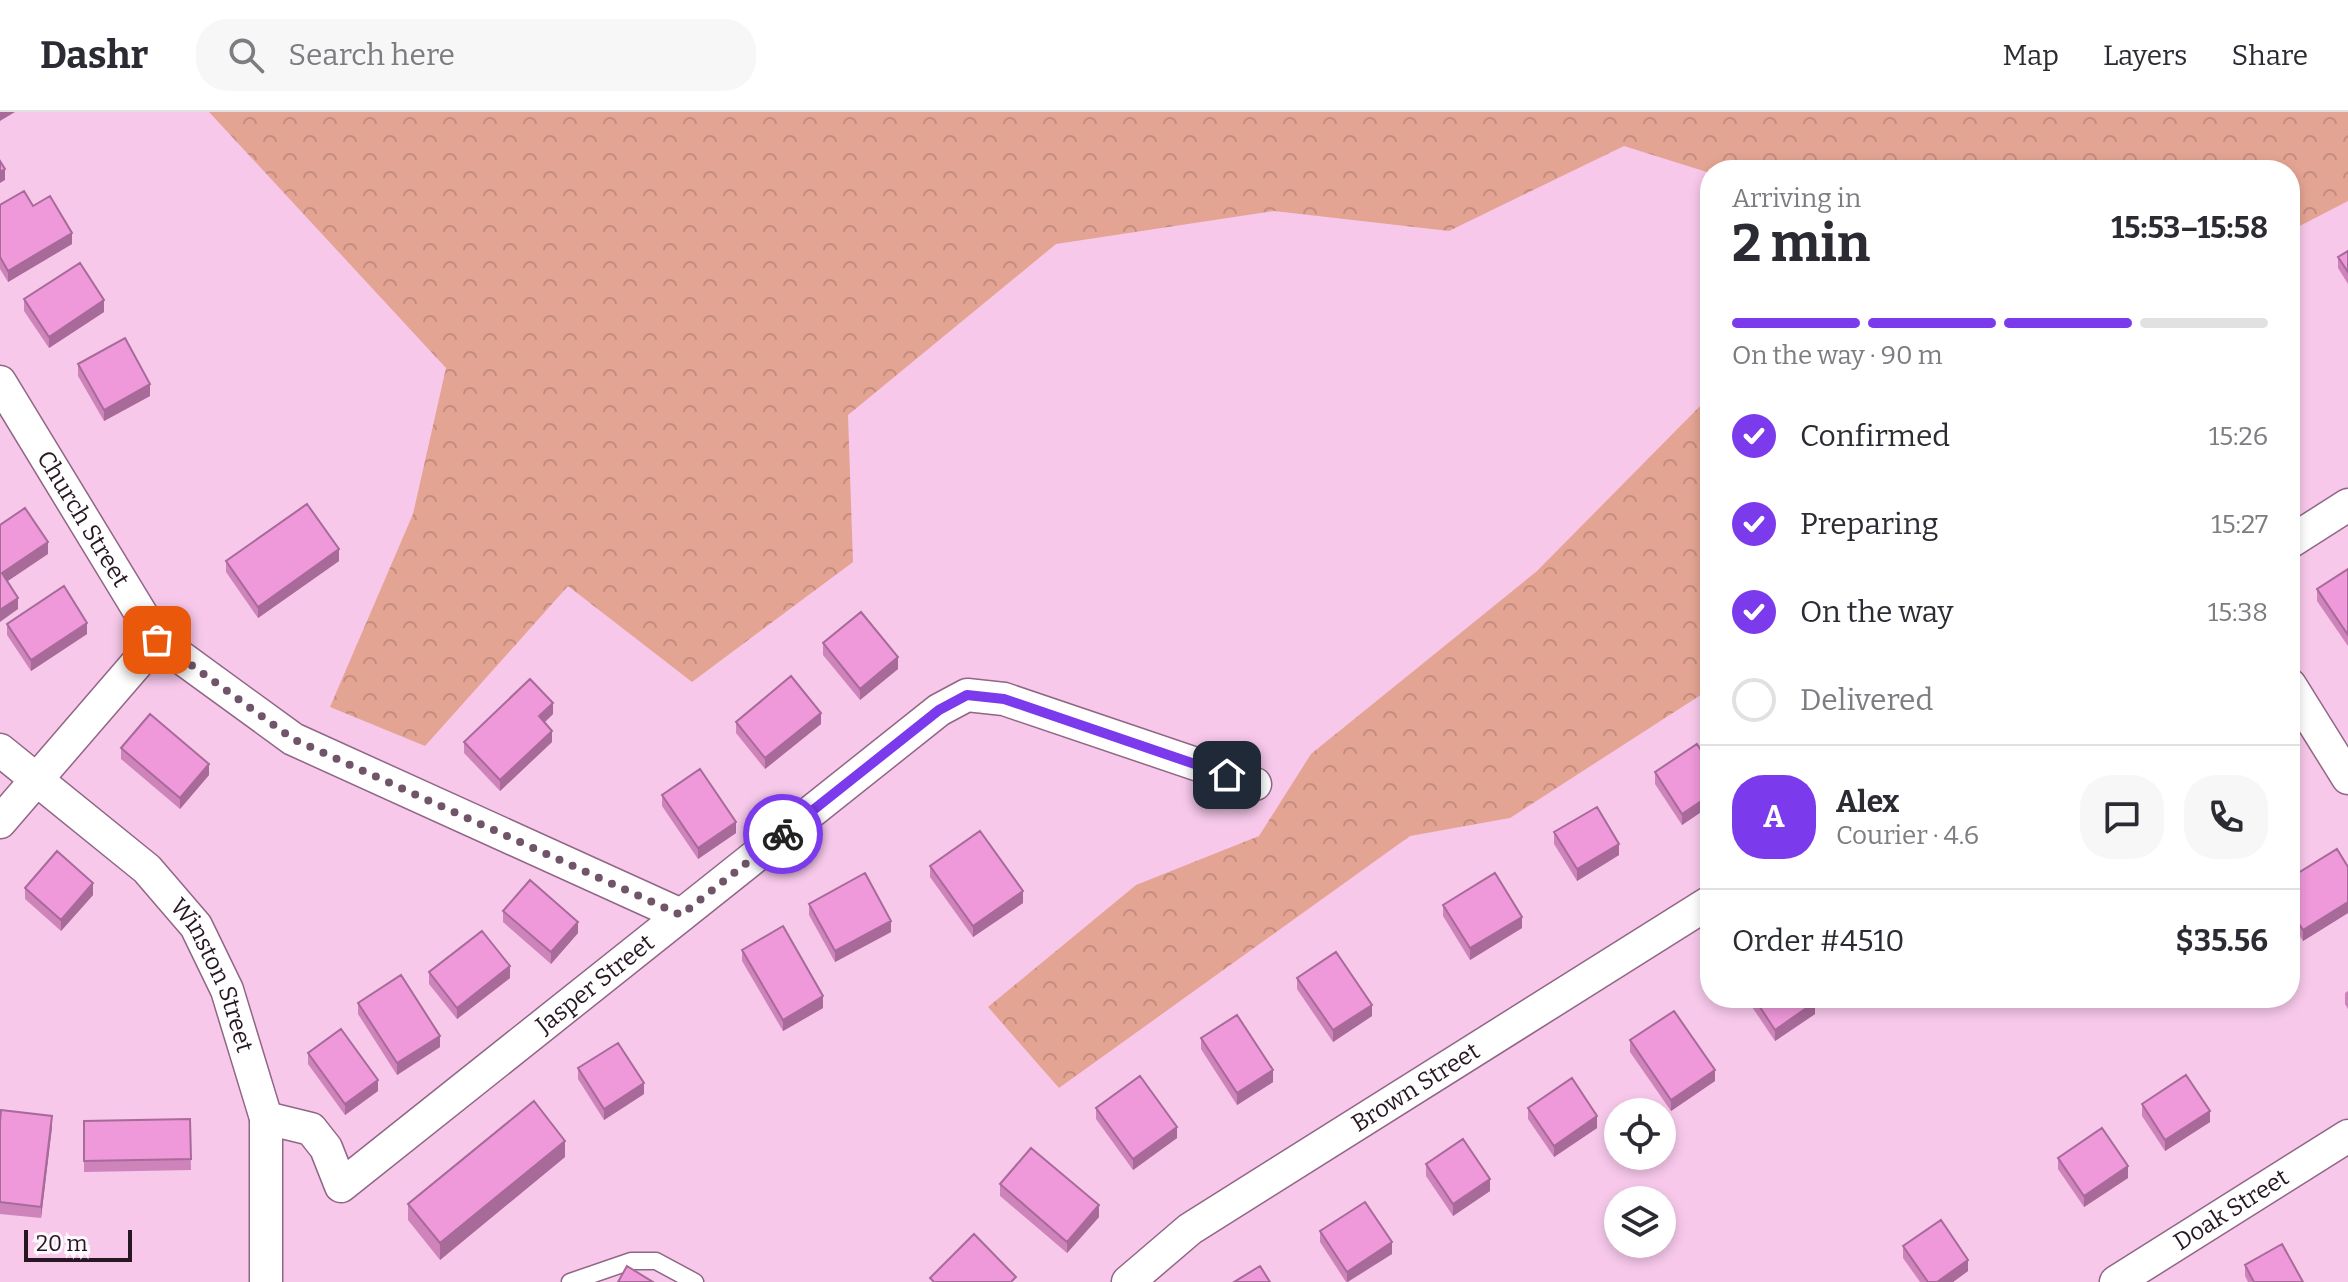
<!DOCTYPE html>
<html lang="en">
<head>
<meta charset="utf-8">
<style>
  body { margin:0; font-family:Bitter,serif; background:#f7f7f7; color:#2b2b33; height:100vh; display:flex; flex-direction:column; font-size:30px; white-space:nowrap }
  * { box-sizing:border-box; margin:0 }
  p { font-size:26px; color:#7c7c81 }
  .icon { flex:none; width:44px; height:44px; fill:none; stroke:currentColor; stroke-width:2; stroke-linecap:round; stroke-linejoin:round }
  .map { position:relative; flex:1; overflow:hidden }
  .sheet { position:absolute; left:1700px; top:48px; width:600px; height:848px; display:flex; flex-direction:column; background:#fff; border-radius:32px; box-shadow:0 4px 12px #0003 }
  .sheet>* { flex:none }
  .tools { position:absolute; left:1604px; top:986px; display:grid; gap:16px }
  .tools a { display:grid; place-items:center; width:72px; height:72px; border-radius:50%; background:#fff; box-shadow:0 4px 12px #0003; font-size:40px }
  .scale { position:absolute; left:24px; bottom:20px; width:108px; box-sizing:border-box; padding-left:8px; border:4px solid #271723; border-top:0; font-size:22px; line-height:28px; white-space:nowrap; color:#271723; -webkit-text-stroke:6px #fdf8fb; paint-order:stroke }
  .pin { position:absolute; display:grid; place-items:center; width:68px; height:68px; color:#fff; margin:-34px; border-radius:16px; box-shadow:0 4px 12px #0006 }
  .courier { position:absolute; display:grid; place-items:center; width:80px; height:80px; margin:-40px; border:6px solid #7c3aed; border-radius:50%; background:#fff; color:#222; box-shadow:0 2px 10px #0007 }
  .summary em { font-style:normal; font-weight:700 }
  .summary div { display:flex; flex-direction:column-reverse }
  .summary { display:flex; align-items:center; justify-content:space-between; height:136px; padding:0 32px }
  h1 { font-size:52px; font-weight:700; line-height:60px }
  .bar { display:grid; grid-template-columns:repeat(4,1fr); gap:12px 8px; align-content:center; height:96px; padding:0 32px }
  .bar i { height:10px; border-radius:6px; background:#e1e1e2 }
  .bar .active { background:#7c3aed }
  .bar p { grid-column:span 4 }
  .line { display:flex; align-items:center; gap:20px; padding:0 32px; border-top:2px solid #e1e1e2 }
  .line div { flex:1 }
  .round { display:grid; place-items:center; flex:none; width:84px; height:84px; border-radius:32px; background:#f7f7f7 }
  ol { padding:0 32px; list-style:none }
  li { display:flex; align-items:center; gap:24px; height:88px }
  li p { margin-inline-start:auto }
  li .icon { padding:8px; border-radius:50%; background:#7c3aed; color:#fff; stroke-width:4 }
  li:last-child { color:#7c7c81 }
  li i { width:44px; height:44px; border:4px solid #e1e1e2; border-radius:50% }
  header { display:flex; align-items:center; gap:48px; box-sizing:border-box; height:112px; padding:0 40px; background:#fff; border-bottom:2px solid #e1e1e2 }
  header strong { font-size:38px }
  nav { display:flex; gap:44px; margin-inline-start:auto; font-size:28px }
  .search { width:560px; height:72px; background:#f7f7f7; display:flex; align-items:center; gap:20px; box-sizing:border-box; padding:0 28px; border-radius:32px; color:#7c7c81; font-size:30px }
  .map>svg:first-child { display:block }
  .forest { fill:url(#forest-crowns) }
  .lines { fill:none; stroke-linecap:round; stroke-linejoin:round }
  .service-casing { stroke:#906685; stroke-width:19 }
  .minor-casing { stroke:#906685; stroke-width:35 }
  .service { stroke:#fff; stroke-width:16 }
  .minor { stroke:#fff; stroke-width:32 }
  .wall { fill:#ce83bb }
  .shaded-wall { fill:#a76a99 }
  .building { fill:#ef98da; stroke:#a76a99; stroke-width:2 }
  .done { stroke:#705569; stroke-width:8; stroke-dasharray:0 14.4 }
  .route { stroke:#7c3aed; stroke-width:10 }
  .labels { text-anchor:middle; stroke-width:8; stroke-linejoin:round; paint-order:stroke }
  .street-label { font-size:24px; fill:#271723; stroke:#fdf8fb }
</style>
</head>
<body>
<header>
<strong>Dashr</strong>
<div class="search"><svg class="icon" aria-label="search" viewBox="0 0 24 24"><circle cx="10" cy="10" r="6"/><path d="M15 15l6 6"/></svg>Search here</div>
<nav><a>Map</a><a>Layers</a><a>Share</a></nav>
</header>
<div class="map">
<svg width="2348" height="1170" viewBox="0 0 2348 1170">
  <defs>
    <pattern id="forest-crowns" width="20" height="18" patternUnits="userSpaceOnUse" patternTransform="scale(2)"><rect width="20" height="18" fill="#e4a493"/><path d="M2 6a3 3 0 1 1 6 0M12 15a3 3 0 1 1 6 0" fill="none" stroke="#c48c7e"/></pattern>
  </defs>
  <rect width="100%" height="100%" fill="#f7c8ea"/>
  <path class="forest" d="M 209,0 L 2348,0 L 2348,89 L 2290,119 L 2290,58 L 1710,58 L 1710,61 L 1624,34 L 1449,119 L 1274,99 L 1056,132 L 848,303 L 853,450 L 692,570 L 568,474 L 425,634 L 330,595 L 413,402 L 446,256 Z
    M 1710,284 L 1710,577 L 1510,706 L 1410,724 L 1059,976 L 988,895 L 1136,773 L 1259,724 L 1311,642 L 1537,459 Z"/>
  <g class="lines">
    <g class="service-casing">
      <path id="service" d="M 570,1170 L 631,1149 L 656,1149 L 695,1170"/>
    </g>
    <g class="minor-casing">
      <g id="minor">
        <path id="s1" d="M 0,270 L 157,528 L 293,627 L 681,803"/>
        <path d="M 2290,430 L 2348,393"/>
        <path d="M 2290,573 L 2348,666"/>
        <path id="s2" d="M 0,638 L 147,757 L 196,814 L 227,878 L 266,1006 L 266,1170"/>
        <path d="M 0,710 L 157,528"/>
        <path id="s3" d="M 266,1006 L 311,1017 L 326,1036 L 341,1074 L 939,598 L 967,583 L 1004,587 L 1255,672"/>
        <path id="s4" d="M 1128,1170 L 1190,1117 L 1710,790"/>
        <path id="s5" d="M 2116,1170 L 2348,1024"/>
      </g>
    </g>
    <use href="#service" class="service"/>
    <use href="#minor" class="minor"/>
  </g>
  <path class="wall" d="M 0,93 L 33,94 L 72,132 L 8,170 L 0,157 Z
    M 2348,139 L 2348,172 L 2338,156 L 2338,145 Z
    M 24,187 L 104,200 L 49,236 L 24,199 Z
    M 78,252 L 150,284 L 104,309 L 78,264 Z
    M 226,449 L 339,449 L 258,506 L 226,460 Z
    M 2348,457 L 2348,534 L 2317,489 L 2317,477 Z
    M 7,512 L 87,522 L 31,559 L 7,523 Z
    M 823,531 L 898,557 L 860,588 L 823,543 Z
    M 553,602 L 544,610 L 552,630 L 500,679 L 464,641 L 464,630 Z
    M 736,610 L 821,612 L 765,657 L 736,621 Z
    M 121,636 L 209,663 L 180,697 L 121,647 Z
    M 1710,652 L 1710,694 L 1682,713 L 1655,672 L 1655,660 Z
    M 662,683 L 736,721 L 698,747 L 662,694 Z
    M 1554,720 L 1619,743 L 1577,769 L 1554,732 Z
    M 930,754 L 1023,791 L 973,825 L 930,765 Z
    M 2348,755 L 2348,801 L 2303,829 L 2290,809 L 2290,766 Z
    M 25,776 L 93,783 L 61,819 L 25,787 Z
    M 809,792 L 891,820 L 835,850 L 809,803 Z
    M 1443,793 L 1522,816 L 1470,848 L 1443,804 Z
    M 503,799 L 578,821 L 551,852 L 503,810 Z
    M 742,838 L 823,896 L 783,919 L 742,849 Z
    M 429,860 L 510,866 L 457,907 L 429,872 Z
    M 1297,866 L 1372,904 L 1333,930 L 1297,877 Z
    M 2348,879 L 2348,897 L 2345,892 L 2345,881 Z
    M 1746,886 L 1812,886 L 1815,902 L 1775,929 Z
    M 358,891 L 440,935 L 397,963 L 358,902 Z
    M 1201,926 L 1273,970 L 1237,993 L 1201,937 Z
    M 1630,928 L 1715,969 L 1671,999 L 1630,940 Z
    M 308,941 L 378,979 L 345,1003 L 308,952 Z
    M 578,956 L 644,982 L 604,1008 L 578,967 Z
    M 2142,992 L 2210,1010 L 2165,1039 L 2142,1004 Z
    M 1096,996 L 1177,1026 L 1133,1058 L 1096,1007 Z
    M 1528,996 L 1597,1016 L 1554,1045 L 1528,1007 Z
    M 190,1007 L 191,1058 L 84,1060 L 84,1009 Z
    M 0,1010 L 52,1015 L 41,1106 L 0,1102 Z
    M 565,1045 L 440,1148 L 408,1108 L 408,1092 Z
    M 2058,1046 L 2128,1066 L 2084,1095 L 2058,1057 Z
    M 1426,1052 L 1490,1079 L 1453,1104 L 1426,1064 Z
    M 1000,1072 L 1099,1105 L 1067,1141 L 1000,1084 Z
    M 1320,1119 L 1392,1142 L 1348,1170 L 1346,1170 L 1320,1130 Z
    M 1903,1134 L 1968,1159 L 1953,1170 L 1920,1170 L 1903,1146 Z
    M 2245,1153 L 2303,1170 L 2248,1170 L 2245,1164 Z"/>
  <path class="shaded-wall" d="M 0,0 L 15,0 L 0,9 Z
    M 5,57 L 5,68 L 0,71 L 0,60 Z
    M 72,121 L 72,132 L 8,170 L 8,159 Z
    M 104,188 L 104,200 L 49,236 L 49,225 Z
    M 150,272 L 150,284 L 104,309 L 104,298 Z
    M 48,430 L 48,442 L 2,473 L 2,461 Z
    M 339,437 L 339,449 L 258,506 L 258,495 Z
    M 18,486 L 18,497 L 0,510 L 0,498 Z
    M 87,511 L 87,522 L 31,559 L 31,548 Z
    M 898,545 L 898,557 L 860,588 L 860,577 Z
    M 553,591 L 553,602 L 539,616 L 539,604 Z
    M 821,601 L 821,612 L 765,657 L 765,646 Z
    M 552,619 L 552,630 L 500,679 L 500,668 Z
    M 209,652 L 209,663 L 180,697 L 180,686 Z
    M 1710,683 L 1710,694 L 1682,713 L 1682,702 Z
    M 736,710 L 736,721 L 698,747 L 698,736 Z
    M 1619,732 L 1619,743 L 1577,769 L 1577,757 Z
    M 93,771 L 93,783 L 61,819 L 61,808 Z
    M 1023,779 L 1023,791 L 973,825 L 973,814 Z
    M 2348,790 L 2348,801 L 2303,829 L 2303,818 Z
    M 1522,805 L 1522,816 L 1470,848 L 1470,836 Z
    M 891,809 L 891,820 L 835,850 L 835,839 Z
    M 578,810 L 578,821 L 551,852 L 551,840 Z
    M 510,854 L 510,866 L 457,907 L 457,896 Z
    M 823,884 L 823,896 L 783,919 L 783,908 Z
    M 1815,890 L 1815,902 L 1775,929 L 1775,918 Z
    M 1372,893 L 1372,904 L 1333,930 L 1333,918 Z
    M 440,924 L 440,935 L 397,963 L 397,951 Z
    M 1273,958 L 1273,970 L 1237,993 L 1237,981 Z
    M 1715,958 L 1715,969 L 1671,999 L 1671,988 Z
    M 378,968 L 378,979 L 345,1003 L 345,992 Z
    M 644,971 L 644,982 L 604,1008 L 604,997 Z
    M 2210,999 L 2210,1010 L 2165,1039 L 2165,1028 Z
    M 52,1004 L 52,1015 L 41,1106 L 41,1095 Z
    M 1597,1004 L 1597,1016 L 1554,1045 L 1554,1034 Z
    M 1177,1015 L 1177,1026 L 1133,1058 L 1133,1047 Z
    M 565,1029 L 565,1045 L 440,1148 L 440,1131 Z
    M 2128,1054 L 2128,1066 L 2084,1095 L 2084,1084 Z
    M 1490,1067 L 1490,1079 L 1453,1104 L 1453,1092 Z
    M 1099,1093 L 1099,1105 L 1067,1141 L 1067,1130 Z
    M 1392,1130 L 1392,1142 L 1347,1170 L 1347,1160 Z
    M 1968,1148 L 1968,1159 L 1953,1170 L 1937,1170 Z"/>
  <path class="building" d="M 0,49 L 5,57 L 0,60 Z
    M 24,79 L 33,94 L 50,84 L 72,121 L 8,159 L 0,145 L 0,93 Z
    M 2348,139 L 2348,160 L 2338,145 Z
    M 80,151 L 104,188 L 49,225 L 24,187 Z
    M 125,226 L 150,272 L 104,298 L 78,252 Z
    M 307,392 L 339,437 L 258,495 L 226,449 Z
    M 25,396 L 48,430 L 2,461 L 18,486 L 0,498 L 0,413 Z
    M 2348,457 L 2348,523 L 2317,477 Z
    M 64,474 L 87,511 L 31,548 L 7,512 Z
    M 861,500 L 898,545 L 860,577 L 823,531 Z
    M 791,564 L 821,601 L 765,646 L 736,610 Z
    M 530,567 L 553,591 L 539,604 L 552,619 L 500,668 L 464,630 Z
    M 150,602 L 209,652 L 180,686 L 121,636 Z
    M 1697,632 L 1710,652 L 1710,683 L 1682,702 L 1655,660 Z
    M 700,657 L 736,710 L 698,736 L 662,683 Z
    M 1597,695 L 1619,732 L 1577,757 L 1554,720 Z
    M 980,719 L 1023,779 L 973,814 L 930,754 Z
    M 2337,737 L 2348,755 L 2348,790 L 2303,818 L 2290,798 L 2290,766 Z
    M 57,739 L 93,771 L 61,808 L 25,776 Z
    M 865,761 L 891,809 L 835,839 L 809,792 Z
    M 1495,761 L 1522,805 L 1470,836 L 1443,793 Z
    M 530,768 L 578,810 L 551,840 L 503,799 Z
    M 783,814 L 823,884 L 783,908 L 742,838 Z
    M 482,819 L 510,854 L 457,896 L 429,860 Z
    M 1336,840 L 1372,893 L 1333,918 L 1297,866 Z
    M 401,863 L 440,924 L 397,951 L 358,891 Z
    M 1754,886 L 1812,886 L 1815,890 L 1775,918 Z
    M 1674,899 L 1715,958 L 1671,988 L 1630,928 Z
    M 1237,903 L 1273,958 L 1237,981 L 1201,926 Z
    M 341,917 L 378,968 L 345,992 L 308,941 Z
    M 618,931 L 644,971 L 604,997 L 578,956 Z
    M 2186,963 L 2210,999 L 2165,1028 L 2142,992 Z
    M 1140,964 L 1177,1015 L 1133,1047 L 1096,996 Z
    M 1572,966 L 1597,1004 L 1554,1034 L 1528,996 Z
    M 534,989 L 565,1029 L 440,1131 L 408,1092 Z
    M 1,998 L 52,1004 L 41,1095 L 0,1090 L 0,1010 Z
    M 190,1007 L 191,1047 L 84,1049 L 84,1009 Z
    M 2102,1016 L 2128,1054 L 2084,1084 L 2058,1046 Z
    M 1463,1027 L 1490,1067 L 1453,1092 L 1426,1052 Z
    M 1031,1036 L 1099,1093 L 1067,1130 L 1000,1072 Z
    M 1365,1090 L 1392,1130 L 1347,1160 L 1320,1119 Z
    M 1941,1108 L 1968,1148 L 1937,1170 L 1928,1170 L 1903,1134 Z
    M 974,1122 L 1016,1165 L 1011,1170 L 934,1170 L 930,1166 Z
    M 2282,1132 L 2303,1170 L 2254,1170 L 2245,1153 Z
    M 627,1154 L 653,1170 L 618,1170 Z
    M 1260,1154 L 1270,1170 L 1234,1170 Z"/>
  <g class="lines">
    <path class="done" d="M 157,528 L 293,627 L 681,803 L 783,722"/>
    <path class="route" d="M 783,722 L 939,598 L 967,583 L 1004,587 L 1227,663"/>
  </g>
  <g class="labels">
    <g class="street-label">
      <text dy="8" stroke="none"><textPath href="#s1" startOffset="160">Church Street</textPath></text>
      <text dy="8" stroke="none"><textPath href="#s2" startOffset="316">Winston Street</textPath></text>
      <text dy="8" stroke="none"><textPath href="#s3" startOffset="436">Jasper Street</textPath></text>
      <text dy="8" stroke="none"><textPath href="#s4" startOffset="348">Brown Street</textPath></text>
      <text dy="8" stroke="none"><textPath href="#s5" startOffset="136">Doak Street</textPath></text>
    </g>
  </g>
</svg>
<div class="tools">
<a><svg class="icon" aria-label="locate" viewBox="0 0 24 24"><circle cx="12" cy="12" r="6"/><path d="M12 2v4M12 18v4M2 12h4M18 12h4"/></svg></a>
<a><svg class="icon" aria-label="layers" viewBox="0 0 24 24"><path d="M12 4l9 5-9 5-9-5zM3 14l9 5 9-5"/></svg></a>
</div>
<div class="scale">20 m</div>
<div class="pin" style="left:157px;top:528px;background:#ea580c"><svg class="icon" aria-label="bag" viewBox="0 0 24 24"><path d="M5 8h14l-1 12H6zM9 8a3 3 0 0 1 6 0"/></svg></div>
<div class="pin" style="left:1227px;top:663px;background:#1f2937"><svg class="icon" aria-label="home" viewBox="0 0 24 24"><path d="M3 11l9-7 9 7M6 9v11h12V9"/></svg></div>
<div class="courier" style="left:783px;top:722px"><svg class="icon" aria-label="bike" viewBox="0 0 24 24"><circle cx="6" cy="16" r="4"/><circle cx="18" cy="16" r="4"/><path d="M6 16l4-8h5l3 8M10 8l3 8H6M13 5h3"/></svg></div>
<section class="sheet">
<div class="summary"><div><h1>2 min</h1><p>Arriving in</p></div><em>15:53–15:58</em></div>
<div class="bar"><i class="active"></i><i class="active"></i><i class="active"></i><i></i><p>On the way · 90 m</p></div>
<ol>
<li><svg class="icon" aria-label="check" viewBox="0 0 24 24"><path d="M5 12l5 5 9-10"/></svg>Confirmed<p>15:26</p></li>
<li><svg class="icon" aria-label="check" viewBox="0 0 24 24"><path d="M5 12l5 5 9-10"/></svg>Preparing<p>15:27</p></li>
<li><svg class="icon" aria-label="check" viewBox="0 0 24 24"><path d="M5 12l5 5 9-10"/></svg>On the way<p>15:38</p></li>
<li><i></i>Delivered</li>
</ol>
<div class="line" style="height:144px"><b class="round" style="background:#7c3aed;color:#fff">A</b><div><b>Alex</b><p>Courier · 4.6</p></div><a class="round"><svg class="icon" aria-label="chat" viewBox="0 0 24 24"><path d="M4 5h16v11H9l-5 4z"/></svg></a><a class="round"><svg class="icon" aria-label="phone" viewBox="0 0 24 24"><path d="M5 4h4l2 5-3 2q2 4 5 5l2-3 5 2v4C11 20 4 13 5 4z"/></svg></a></div>
<div class="line" style="height:104px"><div>Order #4510</div><b>$35.56</b></div>
</section>
</div>
</body>
</html>
